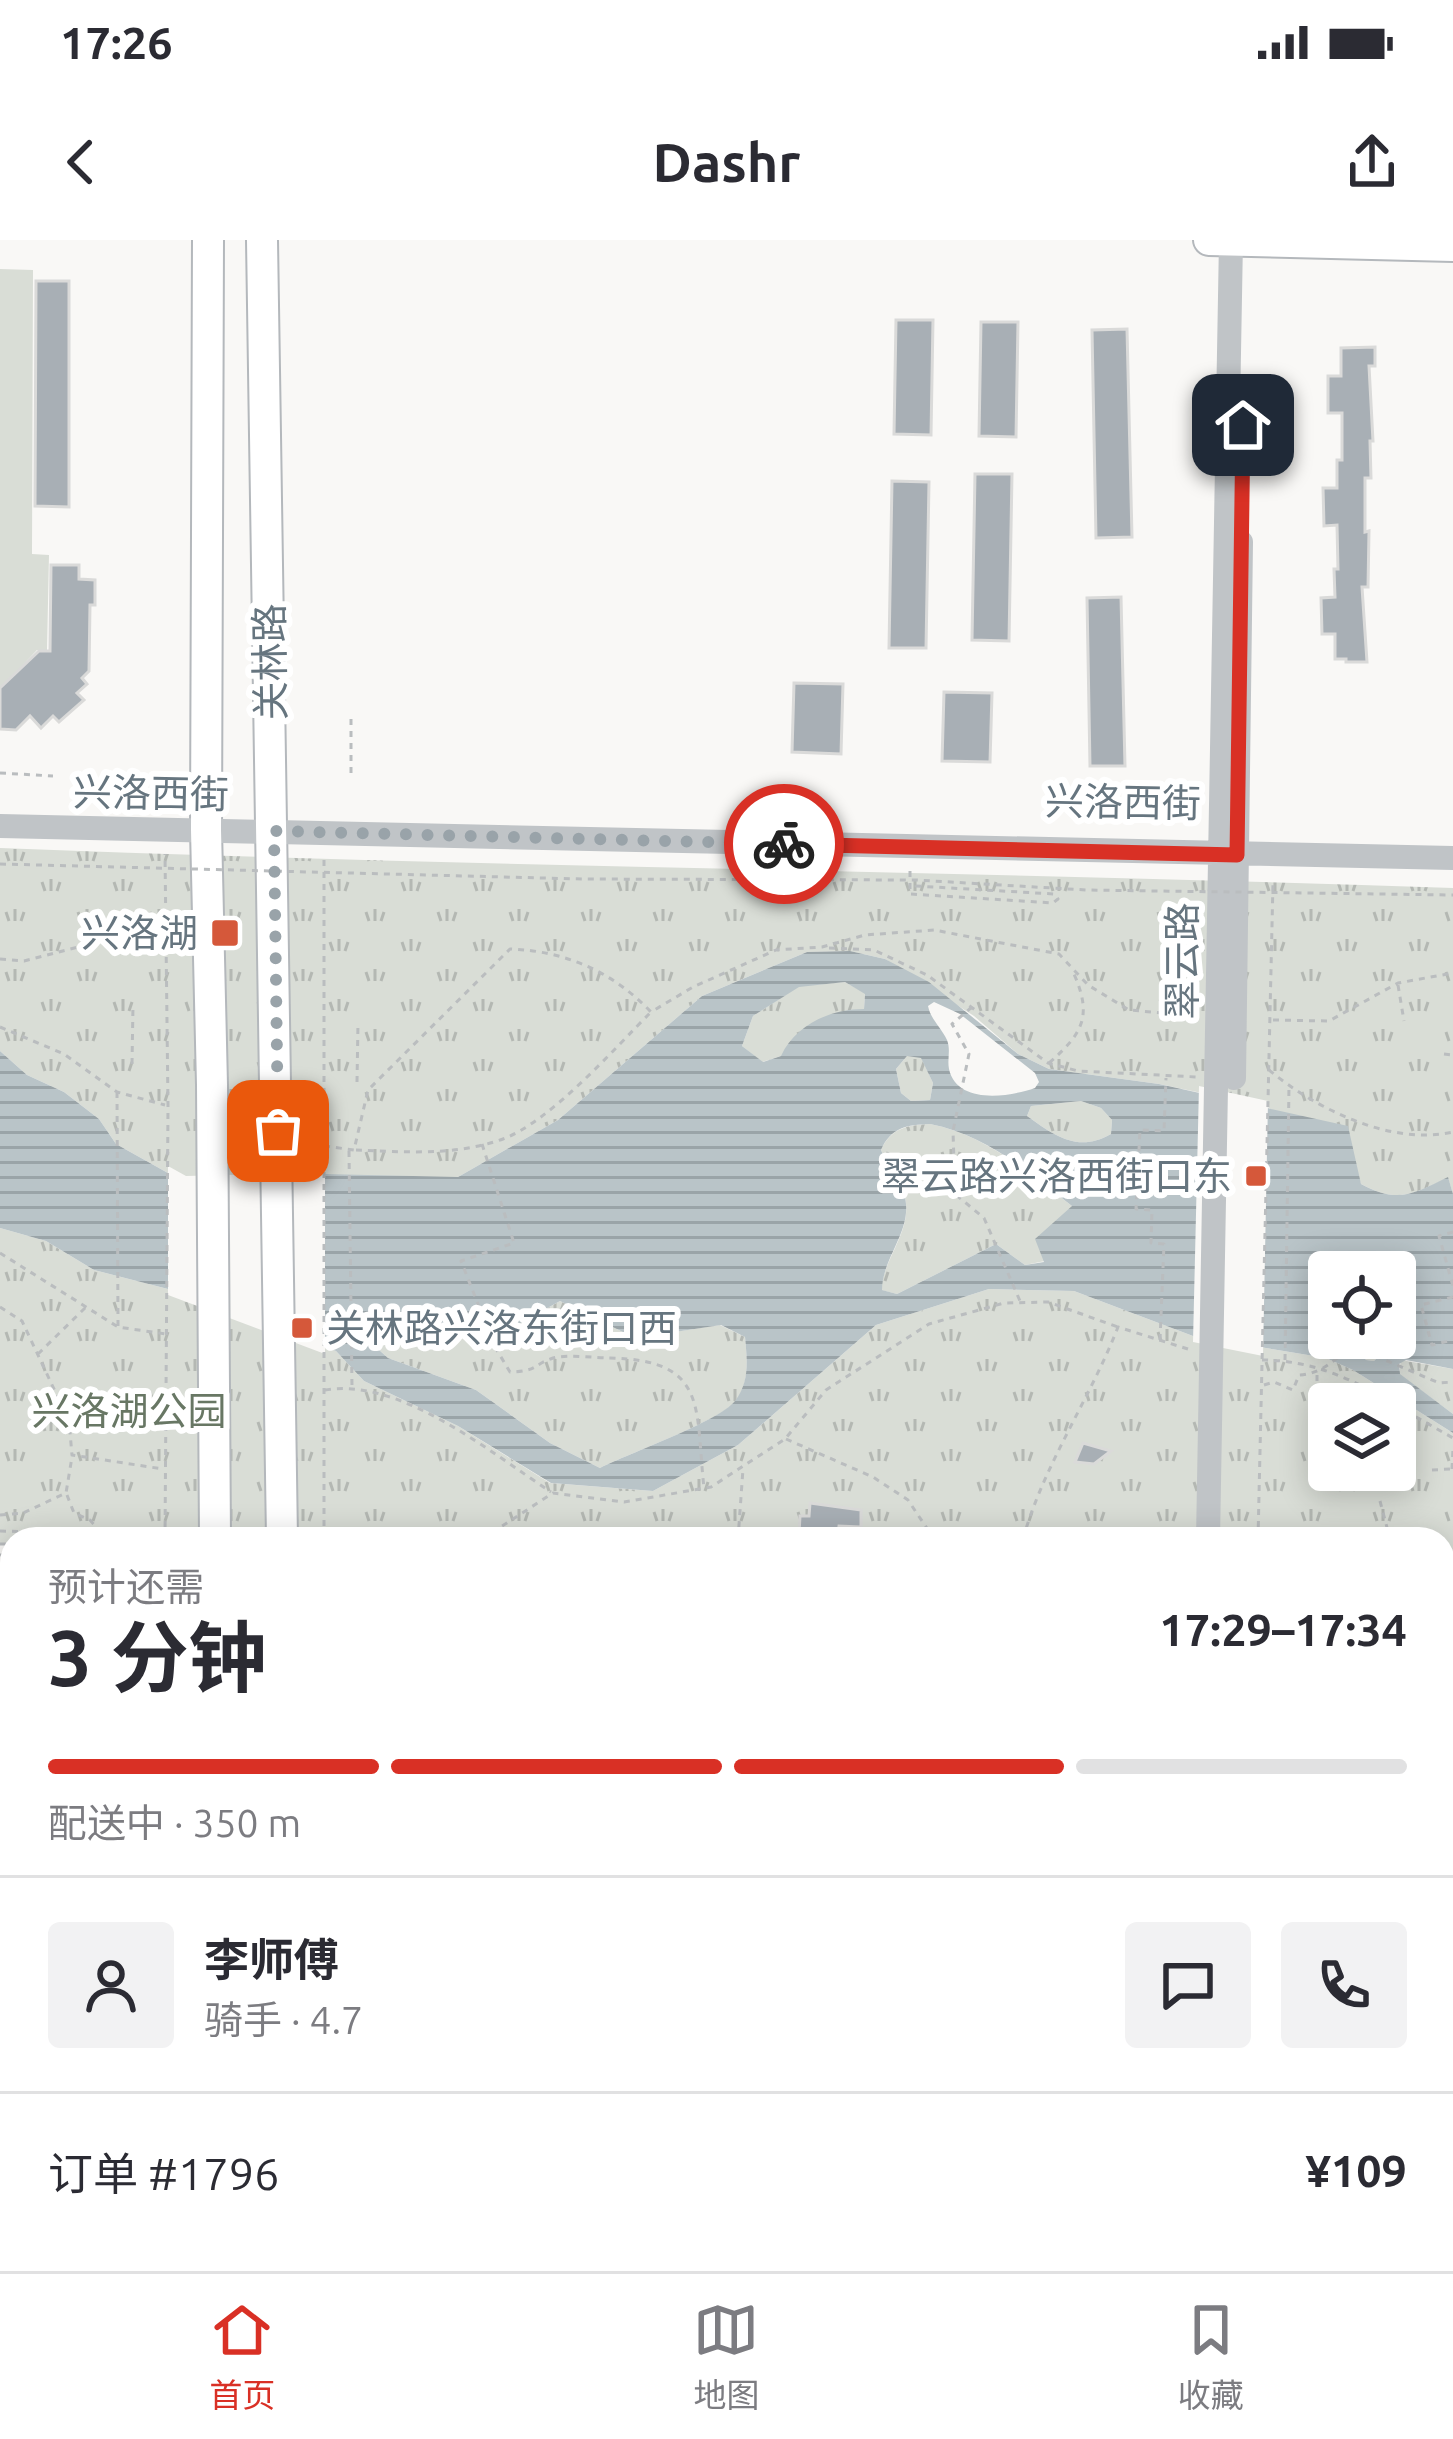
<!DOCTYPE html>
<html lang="zh">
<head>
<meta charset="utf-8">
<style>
  body { margin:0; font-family:Ubuntu,"Noto Sans SC",sans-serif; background:#f2f2f3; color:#2b2b33; height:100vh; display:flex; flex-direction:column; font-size:45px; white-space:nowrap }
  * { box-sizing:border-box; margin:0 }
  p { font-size:39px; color:#7c7c81 }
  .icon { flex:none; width:66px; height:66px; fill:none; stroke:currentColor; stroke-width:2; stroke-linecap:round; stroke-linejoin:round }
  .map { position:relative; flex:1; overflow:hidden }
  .side { position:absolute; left:0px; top:1287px; width:1455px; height:744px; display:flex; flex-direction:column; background:#fff; border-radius:36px 36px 0 0; box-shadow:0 6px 30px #0003 }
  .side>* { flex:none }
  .buttons { position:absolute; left:1308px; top:1011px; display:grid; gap:24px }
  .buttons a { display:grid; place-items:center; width:108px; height:108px; border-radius:12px; background:#fff; box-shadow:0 6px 30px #0003; font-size:60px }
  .pin { position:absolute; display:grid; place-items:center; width:102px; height:102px; color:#fff; margin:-51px; border-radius:24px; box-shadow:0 6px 18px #0006 }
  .courier { position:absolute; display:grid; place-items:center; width:120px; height:120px; margin:-60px; border:9px solid #d93025; border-radius:50%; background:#fff; color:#222; box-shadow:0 3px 15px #0007 }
  .summary em { font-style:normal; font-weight:700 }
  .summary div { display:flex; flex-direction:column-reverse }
  .summary { display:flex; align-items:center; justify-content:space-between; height:204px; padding:0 48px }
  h1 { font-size:78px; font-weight:700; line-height:90px }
  .bar { display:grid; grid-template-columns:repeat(4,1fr); gap:18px 12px; align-content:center; height:144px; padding:0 48px }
  .bar i { height:15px; border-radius:9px; background:#e1e1e2 }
  .bar .selected { background:#d93025 }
  .bar p { grid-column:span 4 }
  .line { display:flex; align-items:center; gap:30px; padding:0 48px; border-top:3px solid #e1e1e2 }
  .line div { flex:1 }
  .round { display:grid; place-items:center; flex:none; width:126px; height:126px; border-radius:12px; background:#f2f2f3 }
  .status { display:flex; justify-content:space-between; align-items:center; height:84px; padding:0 60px; background:#fff; direction:ltr }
  .status svg { height:33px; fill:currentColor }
  header { display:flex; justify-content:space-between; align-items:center; height:156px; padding:0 48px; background:#fff; font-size:54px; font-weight:700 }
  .tabs { display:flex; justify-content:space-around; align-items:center; height:168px; border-top:3px solid #e1e1e2; background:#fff; font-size:33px; color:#7c7c81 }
  .tabs a { display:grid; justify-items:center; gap:6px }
  .tabs .selected { color:#d93025 }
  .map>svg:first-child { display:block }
  .grass { fill:#d9ddd6 }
  .park { fill:url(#park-tufts); fill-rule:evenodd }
  .water { fill:url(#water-rules); fill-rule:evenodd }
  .pier { fill:#f9f8f6 }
  .building { fill:#a8afb5; stroke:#dadad9; stroke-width:3 }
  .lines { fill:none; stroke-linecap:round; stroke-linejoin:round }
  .major-casing { stroke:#b4b8bc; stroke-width:34 }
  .path { stroke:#babdbf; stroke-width:3; stroke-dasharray:6 6; stroke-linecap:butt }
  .minor { stroke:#c0c4c7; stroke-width:24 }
  .major { stroke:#fff; stroke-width:30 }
  .path-bridge { stroke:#babdbf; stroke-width:3; stroke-dasharray:6 6; stroke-linecap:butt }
  .done { stroke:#99a3a9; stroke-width:12; stroke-dasharray:0 21.6 }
  .route { stroke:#d93025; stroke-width:15 }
  .poi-dot { fill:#d5583a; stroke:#fff; stroke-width:4.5 }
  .labels { text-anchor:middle; stroke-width:12; stroke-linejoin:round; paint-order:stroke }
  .street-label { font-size:39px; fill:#66757f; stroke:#fff }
  .poi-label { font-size:39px; fill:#66757f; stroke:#fff; text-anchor:end }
  .park-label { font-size:39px; fill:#687764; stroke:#fff }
</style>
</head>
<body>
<div class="status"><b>17:26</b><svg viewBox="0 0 49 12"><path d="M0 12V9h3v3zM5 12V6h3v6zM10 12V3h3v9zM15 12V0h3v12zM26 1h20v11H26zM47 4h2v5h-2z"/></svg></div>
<header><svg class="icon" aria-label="back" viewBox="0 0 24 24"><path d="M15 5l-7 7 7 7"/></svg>Dashr<svg class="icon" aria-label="share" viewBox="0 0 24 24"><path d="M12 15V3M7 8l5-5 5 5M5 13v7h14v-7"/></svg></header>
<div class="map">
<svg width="1453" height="2031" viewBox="0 0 1453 2031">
  <defs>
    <pattern id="park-tufts" width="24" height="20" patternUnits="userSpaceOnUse" patternTransform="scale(3)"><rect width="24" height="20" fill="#d9ddd6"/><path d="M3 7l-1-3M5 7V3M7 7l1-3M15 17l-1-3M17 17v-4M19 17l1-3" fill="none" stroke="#b4b8b3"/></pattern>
    <pattern id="water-rules" width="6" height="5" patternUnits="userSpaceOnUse" patternTransform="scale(3)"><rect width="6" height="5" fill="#b9c4c8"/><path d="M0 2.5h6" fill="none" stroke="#9aa4a8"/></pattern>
  </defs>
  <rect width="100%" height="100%" fill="#f9f8f6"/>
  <path class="grass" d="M 0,29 L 33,30 L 32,314 L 49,315 L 47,410 L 37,410 L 0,449 Z"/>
  <path class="park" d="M 0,608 C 484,627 969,631 1453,648 L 1453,954 L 1448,938 C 1412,954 1398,964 1361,944 L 1354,925 L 1268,867 L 1159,844 L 1049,829 L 1018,814 L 974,776 L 885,719 L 850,711 L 807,712 L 702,756 L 558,880 L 458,937 L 184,942 L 116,904 L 99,879 L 64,852 L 27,835 L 0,811 Z
    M 845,742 L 865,753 L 864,770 L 781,816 L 762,822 L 742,806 L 753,776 L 799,746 Z
    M 907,816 L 921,817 L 933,843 L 930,860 L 911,861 L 901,853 L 896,829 Z
    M 1081,861 L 1101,868 L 1112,880 L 1111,894 C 1078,913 1055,896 1027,876 L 1031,866 Z
    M 930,884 C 986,895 1028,932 1072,966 L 1045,1021 L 1025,1025 L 996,1004 L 897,1054 L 881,1050 C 883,1018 915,988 904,954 C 900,940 887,926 881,910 C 891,888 907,885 930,884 Z
    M 0,988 L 46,1001 L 94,1030 L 168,1049 L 336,1111 L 364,1141 L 458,1186 L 550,1243 L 653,1251 L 738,1205 L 876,1085 L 989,1049 L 1074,1051 L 1193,1096 L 1326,1118 L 1353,1130 L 1453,1193 L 1453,1334 L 1443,1334 L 1443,1299 L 12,1299 L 12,1304 L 0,1304 ZM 1329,1164 L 1395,1164 L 1395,1230 L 1329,1230 Z
    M 560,1061 L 635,1098 L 720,1085 L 745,1097 C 747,1118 750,1142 736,1161 C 718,1182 629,1213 600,1228 L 550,1203 L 476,1150 L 388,1118 L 358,1091 L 403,1095 L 429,1089 L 485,1103 Z
    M 1333,1098 L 1379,1098 L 1384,1112 L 1374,1121 L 1366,1120 L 1361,1113 L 1349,1112 Z
    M 1401,1120 L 1453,1129 L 1453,1174 L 1399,1134 Z"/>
  <path class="water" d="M 850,711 L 885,719 L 929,742 L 1018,814 L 1049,829 L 1159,844 L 1348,886 L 1361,944 C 1398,964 1413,954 1448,937 L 1453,954 L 1453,1129 L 1406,1120 L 1399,1124 L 1400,1134 L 1453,1174 L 1453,1193 L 1353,1130 L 1326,1118 L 1193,1096 L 1074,1051 L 989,1049 L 876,1085 L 738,1205 L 653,1251 L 551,1243 L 458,1186 L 364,1141 L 336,1111 L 168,1049 L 94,1030 L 46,1001 L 0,988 L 0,811 L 27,835 L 64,852 L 99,879 L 116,904 L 184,942 L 323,934 L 458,937 L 558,880 L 702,756 L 807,712 ZM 845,742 L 865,754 L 864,769 C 830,769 795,785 781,816 L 763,822 L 742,806 L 753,776 L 799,747 ZM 934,762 L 960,774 L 1035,833 L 1039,842 L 1035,848 C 1009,857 957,865 949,829 C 947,819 951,810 947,800 C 941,787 931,780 928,766 ZM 907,816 L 921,818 L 933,843 L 930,860 L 911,861 L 901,853 L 896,829 ZM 1081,861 L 1101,868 L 1112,880 L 1111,894 C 1078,913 1055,896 1027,876 L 1031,866 ZM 930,884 C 986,895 1027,931 1072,966 L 1035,999 L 1044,1022 L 1025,1025 L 996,1004 L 897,1054 L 882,1050 C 882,1017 915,988 904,954 C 899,939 887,926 881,910 C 891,887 907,885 930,884 ZM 1329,1032 L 1395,1032 L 1395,1098 L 1379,1098 L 1384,1111 L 1374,1121 L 1366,1120 L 1361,1113 L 1348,1112 L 1329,1098 ZM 560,1061 L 635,1098 L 721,1085 L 745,1097 C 747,1119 750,1142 735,1161 C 718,1182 629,1213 600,1228 L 550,1203 L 476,1150 L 388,1118 L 360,1093 L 403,1095 L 429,1089 L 485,1103 Z"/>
  <path class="pier" d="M 1199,846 L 1268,861 L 1263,1116 L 1193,1102 Z
    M 168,926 L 186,936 L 300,933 L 325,928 L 325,1114 L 168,1055 Z"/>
  <path class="building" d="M 36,41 L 69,41 L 69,267 L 35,266 Z
    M 896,80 L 933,80 L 931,195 L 894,194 Z
    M 981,82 L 1018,82 L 1016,197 L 979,196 Z
    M 1127,89 L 1132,297 L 1096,298 L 1092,90 Z
    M 1375,107 L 1375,126 L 1369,126 L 1373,201 L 1370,201 L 1371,238 L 1365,238 L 1365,292 L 1369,291 L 1368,347 L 1362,347 L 1367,422 L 1346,422 L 1346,419 L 1335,419 L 1335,394 L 1322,394 L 1321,358 L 1335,357 L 1334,329 L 1338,329 L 1337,285 L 1324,286 L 1323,248 L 1337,248 L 1337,220 L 1342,220 L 1342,173 L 1328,173 L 1328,136 L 1341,136 L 1341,108 Z
    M 975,234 L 1012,234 L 1009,401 L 972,400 Z
    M 892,241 L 929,242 L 926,408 L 889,408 Z
    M 51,325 L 79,325 L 79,339 L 95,340 L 95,365 L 90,365 L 89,431 L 82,438 L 87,444 L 77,453 L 84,460 L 59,482 L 53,476 L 41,488 L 30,476 L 16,490 L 0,489 L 0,448 L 39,411 L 50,411 Z
    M 1121,357 L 1125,526 L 1090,526 L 1087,358 Z
    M 794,443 L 843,444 L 841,514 L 792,512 Z
    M 944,452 L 992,453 L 990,522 L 942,521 Z
    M 1083,1203 L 1111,1211 L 1094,1224 L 1075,1222 Z
    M 810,1263 L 861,1270 L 861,1287 L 839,1286 L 838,1293 L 799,1294 L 800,1276 L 809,1276 Z"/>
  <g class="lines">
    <g class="major-casing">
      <path id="major" d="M 208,0 L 206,590 L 212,845 L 215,1299
        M 262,0 L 282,1299
        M 1209,0 L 1453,6
        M 0,1962 L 12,1963
        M 1443,1974 L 1453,1975
        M 230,2019 L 230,2031
        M 288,2019 L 288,2031"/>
    </g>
    <path class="path" d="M 0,533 L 53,536
      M 351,533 L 351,474
      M 324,620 L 324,1299
      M 910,631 L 910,654 L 1053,663 L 1058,659 L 1054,654 L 916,646 L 916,640
      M 829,708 L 874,710 L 927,735 L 1048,823 L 1078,831 L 1197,837
      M 0,719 L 24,721 L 164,685
      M 1398,745 L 1404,781
      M 972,767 L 952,784 L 969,814 L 953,891 L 955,954 L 984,978 L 1020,1061
      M 1273,780 L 1329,781 L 1398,743 L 1453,733
      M 0,787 L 64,814 L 117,852 L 165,865
      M 1444,814 L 1453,815
      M 1049,823 C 1082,794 1093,777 1074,734
      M 132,824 L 133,765
      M 1269,830 C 1316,869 1391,906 1453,892
      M 357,842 L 358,783
      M 117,852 L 118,1087
      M 482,904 L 514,1003 L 461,1021 L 495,1107 L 510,1132 C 539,1131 532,1125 553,1118 C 569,1114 594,1118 610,1118 C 709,1120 695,1168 704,1248
      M 324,906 L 354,910 L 368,850 L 510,709 C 566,711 613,732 651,772 L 693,747 L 776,710 L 822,707 L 865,695 L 934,690 L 1059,714 L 1088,745 L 1129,770 L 1198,776
      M 356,910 C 404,912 456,916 503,899 C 551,881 614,809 651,772
      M 349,911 L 352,1147
      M 1453,992 L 1439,996 L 1453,1046
      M 0,1013 L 118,1087 L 166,1094
      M 1453,1057 L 1421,1065 L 1432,1105 L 1453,1100
      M 0,1067 L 22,1081 L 69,1181 L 72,1215 L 163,1229
      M 1160,1100 L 1164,1004 L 1151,1003 L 1152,970 L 1136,969 L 1140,890 L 1164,891 L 1166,838
      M 38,1114 L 85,1068
      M 1262,1120 C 1311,1120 1353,1139 1394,1164
      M 1285,1120 L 1289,846
      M 1317,1135 L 1317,1151
      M 1264,1145 L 1274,1142 L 1293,1150 L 1299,1135 C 1329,1133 1334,1114 1357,1108 L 1439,1143 L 1453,1142
      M 325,1150 C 400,1137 491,1213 551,1252
      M 1395,1165 L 1453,1198
      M 786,1199 L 873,1237 L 908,1260 L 934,1299
      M 1452,1229 L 1453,1208
      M 1432,1230 L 1451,1229
      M 67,1255 L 74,1273 L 90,1280 L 98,1289 L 138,1290 L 141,1299
      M 1380,1261 L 1390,1299
      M 0,1275 L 23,1273 L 66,1253 L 72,1217
      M 0,1291 L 73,1293 L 78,1299
      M 165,1299 L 168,866 L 165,614
      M 482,1299 L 553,1253 L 624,1262 L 711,1247 L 785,1199 L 826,1150 L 929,1084 L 1004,1063 L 1048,1062 L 1118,1087
      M 738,1299 L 743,1229
      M 1023,1299 C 1044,1224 1090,1159 1118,1087 L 1191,1110
      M 1258,1299 L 1273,642
      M 0,1304 L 12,1304
      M 0,1315 L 12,1315
      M 1443,1333 L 1453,1333"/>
    <path class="minor" d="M 0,586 L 1453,618
      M 1234,838 L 1241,302
      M 1208,1299 L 1231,0
      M 0,1340 L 12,1340
      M 1443,1382 L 1453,1382
      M 1190,2031 L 1190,2019
      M 1209,2031 L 1209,2019"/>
    <use href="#major" class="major"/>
    <path class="path-bridge" d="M 0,624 L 582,639 L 916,640 L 1086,650 L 1453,655"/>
  </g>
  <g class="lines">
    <path class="done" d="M 278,891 L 274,591 L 784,604"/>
    <path class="route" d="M 784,604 L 1237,615 L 1243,185"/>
  </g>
  <g class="poi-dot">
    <rect x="210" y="678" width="30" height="30" rx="6"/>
    <rect x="1244" y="924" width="24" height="24" rx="6"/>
    <rect x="290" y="1076" width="24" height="24" rx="6"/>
  </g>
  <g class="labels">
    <g class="street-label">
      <text transform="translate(270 422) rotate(-91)" y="14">关林路</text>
      <text transform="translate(151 553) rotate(1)" y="14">兴洛西街</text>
      <text transform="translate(1123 562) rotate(1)" y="14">兴洛西街</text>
      <text transform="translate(1182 721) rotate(-90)" y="14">翠云路</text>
    </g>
    <g class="poi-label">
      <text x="198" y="707">兴洛湖</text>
      <text x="1232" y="950">翠云路兴洛西街口东</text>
      <text x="326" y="1102" text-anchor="start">关林路兴洛东街口西</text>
    </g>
    <g class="park-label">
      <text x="129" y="1185">兴洛湖公园</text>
    </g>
  </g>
</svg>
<div class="buttons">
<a><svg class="icon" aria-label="locate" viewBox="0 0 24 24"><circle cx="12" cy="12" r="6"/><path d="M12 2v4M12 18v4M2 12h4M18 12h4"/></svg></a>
<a><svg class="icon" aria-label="layers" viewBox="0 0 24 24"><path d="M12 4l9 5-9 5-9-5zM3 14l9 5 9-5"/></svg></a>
</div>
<div class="pin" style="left:278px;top:891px;background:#ea580c"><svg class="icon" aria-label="bag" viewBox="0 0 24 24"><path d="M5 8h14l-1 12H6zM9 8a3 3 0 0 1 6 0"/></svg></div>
<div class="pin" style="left:1243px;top:185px;background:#1f2937"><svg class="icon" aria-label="home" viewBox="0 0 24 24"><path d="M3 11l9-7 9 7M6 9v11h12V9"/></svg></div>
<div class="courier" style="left:784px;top:604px"><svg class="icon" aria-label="bike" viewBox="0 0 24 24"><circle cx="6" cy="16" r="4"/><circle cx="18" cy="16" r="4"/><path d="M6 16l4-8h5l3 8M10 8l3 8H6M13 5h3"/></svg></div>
<section class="side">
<div class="summary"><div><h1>3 分钟</h1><p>预计还需</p></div><em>17:29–17:34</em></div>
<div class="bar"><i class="selected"></i><i class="selected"></i><i class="selected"></i><i></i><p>配送中 · 350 m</p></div>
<div class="line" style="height:216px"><a class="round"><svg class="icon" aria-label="person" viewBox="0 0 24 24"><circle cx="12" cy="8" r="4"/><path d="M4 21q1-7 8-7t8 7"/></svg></a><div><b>李师傅</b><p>骑手 · 4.7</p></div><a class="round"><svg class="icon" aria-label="chat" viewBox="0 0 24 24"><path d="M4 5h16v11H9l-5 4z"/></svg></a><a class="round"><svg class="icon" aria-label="phone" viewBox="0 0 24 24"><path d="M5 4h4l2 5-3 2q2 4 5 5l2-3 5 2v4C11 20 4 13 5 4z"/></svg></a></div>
<div class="line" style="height:156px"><div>订单 #1796</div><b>¥109</b></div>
</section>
</div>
<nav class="tabs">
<a class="selected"><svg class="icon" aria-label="home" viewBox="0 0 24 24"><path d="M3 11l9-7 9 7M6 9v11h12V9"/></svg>首页</a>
<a><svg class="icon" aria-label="map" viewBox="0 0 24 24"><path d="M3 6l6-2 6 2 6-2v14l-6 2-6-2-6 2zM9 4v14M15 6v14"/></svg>地图</a>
<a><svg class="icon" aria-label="saved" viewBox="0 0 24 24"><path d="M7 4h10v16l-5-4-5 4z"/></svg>收藏</a>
</nav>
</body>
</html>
